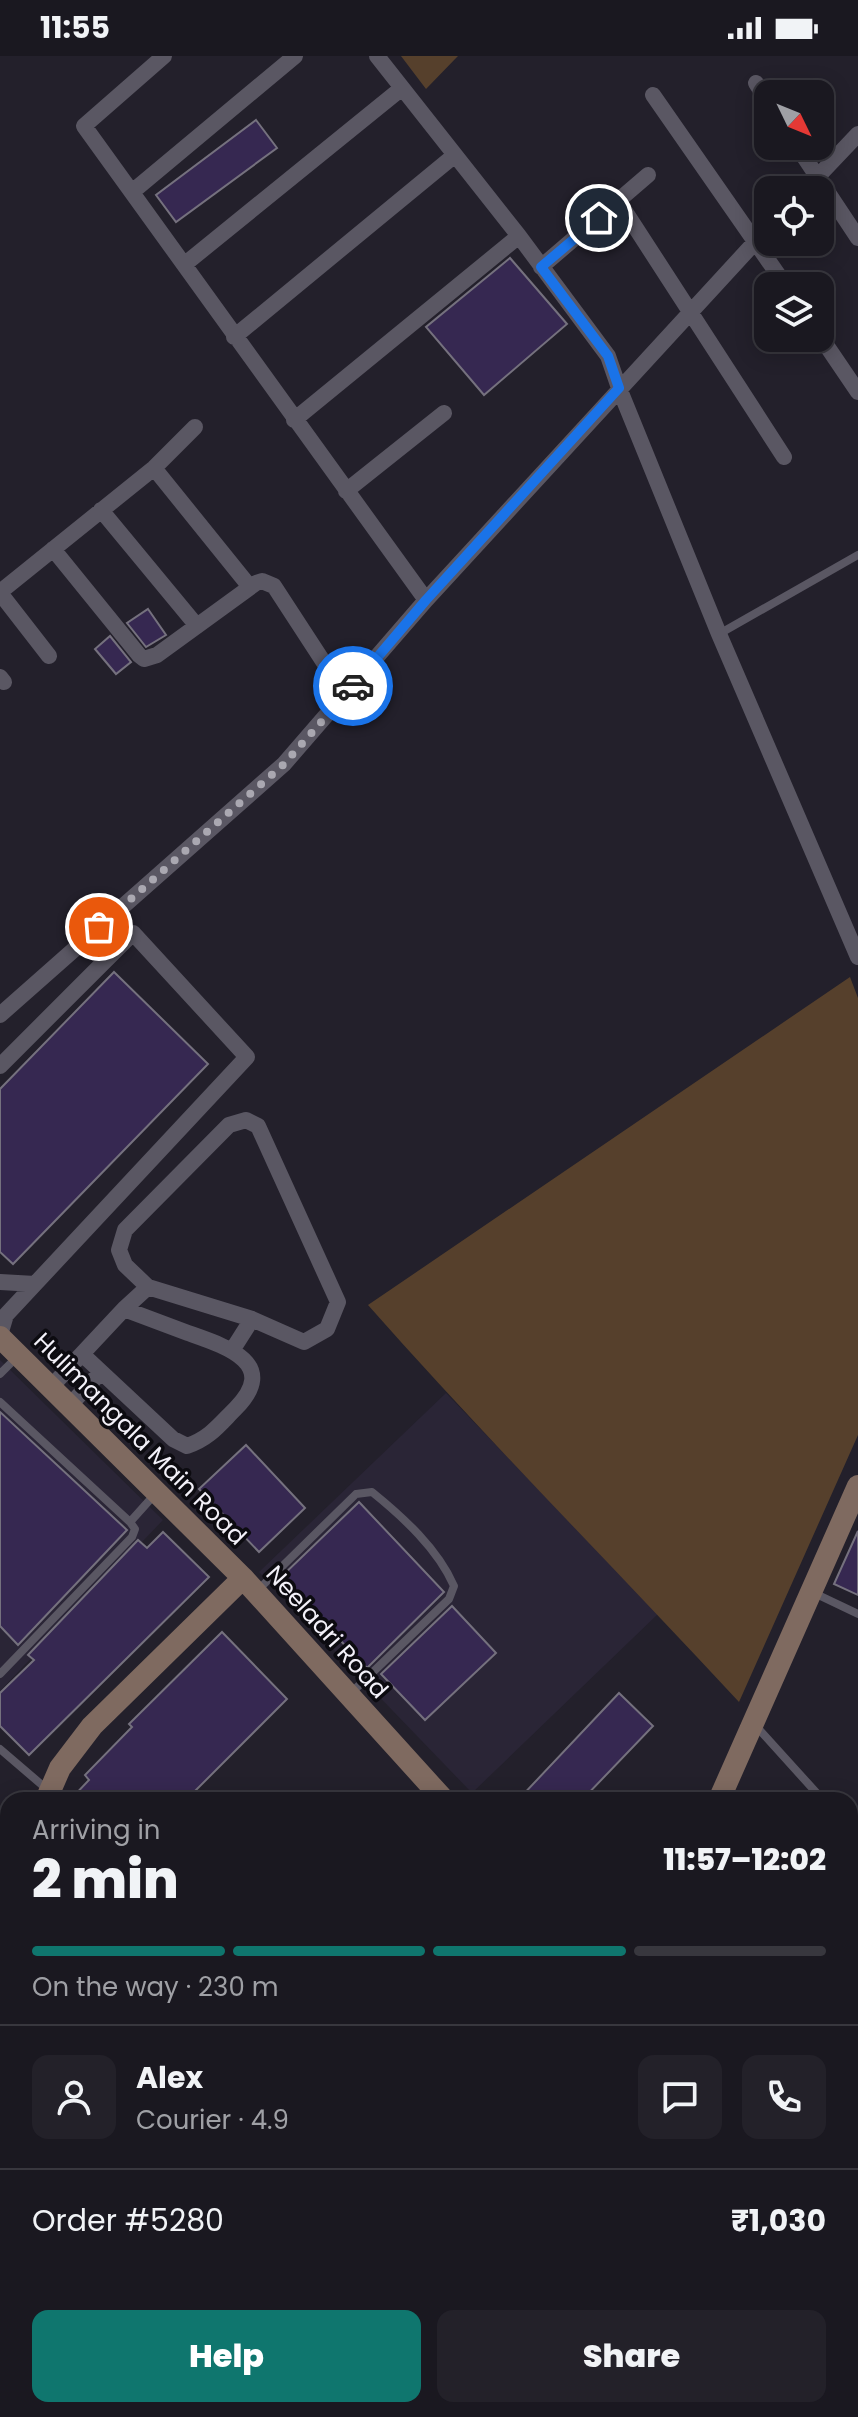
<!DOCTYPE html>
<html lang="en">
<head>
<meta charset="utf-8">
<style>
  body { margin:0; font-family:Poppins,sans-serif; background:#232129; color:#f1f3f6; height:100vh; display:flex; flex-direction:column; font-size:30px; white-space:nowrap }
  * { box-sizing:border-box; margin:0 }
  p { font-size:26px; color:#9fa0a5 }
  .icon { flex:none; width:44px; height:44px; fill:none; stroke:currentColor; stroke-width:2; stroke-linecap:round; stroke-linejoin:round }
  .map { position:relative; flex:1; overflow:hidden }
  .side { position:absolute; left:0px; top:1736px; width:858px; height:626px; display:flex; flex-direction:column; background:#1a1820; border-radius:24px 24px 0 0; box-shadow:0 4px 20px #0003,0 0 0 2px #38373e }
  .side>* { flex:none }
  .needle { width:52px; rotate:133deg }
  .tools { position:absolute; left:754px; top:24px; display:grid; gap:16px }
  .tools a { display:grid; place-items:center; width:80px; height:80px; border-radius:16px; background:#1a1820; box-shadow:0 4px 20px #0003,0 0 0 2px #38373e; font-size:40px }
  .pin { position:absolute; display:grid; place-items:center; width:68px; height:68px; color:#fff; margin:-34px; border:4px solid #fff; border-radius:50%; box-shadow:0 2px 8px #0007 }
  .courier { position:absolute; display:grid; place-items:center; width:80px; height:80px; margin:-40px; border:6px solid #1a73e8; border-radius:50%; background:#fff; color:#222; box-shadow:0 2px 10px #0007 }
  .overview em { font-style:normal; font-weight:800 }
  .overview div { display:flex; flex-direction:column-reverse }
  .overview { display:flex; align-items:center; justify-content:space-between; height:136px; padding:0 32px }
  h1 { font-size:52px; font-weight:800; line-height:60px }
  .bar { display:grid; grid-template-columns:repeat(4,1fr); gap:12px 8px; align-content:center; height:96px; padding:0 32px }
  .bar i { height:10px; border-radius:6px; background:#38373e }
  .bar .active { background:#0f766e }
  .bar p { grid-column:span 4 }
  .line { display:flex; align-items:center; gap:20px; padding:0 32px; border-top:2px solid #38373e }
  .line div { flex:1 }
  .round { display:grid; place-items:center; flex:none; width:84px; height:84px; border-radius:16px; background:#232129 }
  .cta { display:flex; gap:16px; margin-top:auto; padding:16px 32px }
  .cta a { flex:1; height:92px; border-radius:16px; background:#0f766e; color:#fff; font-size:32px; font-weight:800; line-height:92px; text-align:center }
  .cta a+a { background:#232129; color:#f1f3f6 }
  .status { display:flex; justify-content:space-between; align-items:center; height:56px; padding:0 40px; background:#1a1820; direction:ltr }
  .status svg { height:22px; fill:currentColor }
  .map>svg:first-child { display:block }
  .built { fill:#2a2536 }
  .green { fill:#56402c }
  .building { fill:#362851; stroke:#75717e; stroke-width:2 }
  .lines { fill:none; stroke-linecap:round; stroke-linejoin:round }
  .lane { stroke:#5a5763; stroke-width:8 }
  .street { stroke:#5a5763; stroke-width:16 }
  .secondary { stroke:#7f6a60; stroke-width:22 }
  .done { stroke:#aaa8b1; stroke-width:8; stroke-dasharray:0 14.4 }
  .route { stroke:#1a73e8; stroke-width:10 }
  .labels { text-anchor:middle; stroke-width:7; stroke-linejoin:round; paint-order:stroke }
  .street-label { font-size:24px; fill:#f3f1f9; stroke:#0c0b10 }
</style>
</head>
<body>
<div class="status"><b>11:55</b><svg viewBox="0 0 49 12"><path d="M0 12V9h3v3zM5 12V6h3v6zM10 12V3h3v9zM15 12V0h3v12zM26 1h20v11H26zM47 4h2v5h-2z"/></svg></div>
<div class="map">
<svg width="858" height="2361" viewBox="0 0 858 2361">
  <rect width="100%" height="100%" fill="#23202b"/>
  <path class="built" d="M 0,1304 L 163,1464 L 0,1635 Z
    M 446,1337 L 658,1558 L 472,1737 L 259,1516 Z
    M 15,2354 L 538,2354 L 536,2361 L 9,2361 Z"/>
  <path class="green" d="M 401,0 L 458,0 L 426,33 Z
    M 850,921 L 858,942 L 858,1379 L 739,1646 C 616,1513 488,1385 368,1249 Z"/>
  <path class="building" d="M 256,64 L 277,92 L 176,166 L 156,139 Z
    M 510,202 L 567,268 L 484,339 L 426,271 Z
    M 148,553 L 166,579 L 146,591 L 127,567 Z
    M 110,580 L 131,606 L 116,618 L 95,593 Z
    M 114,916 L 208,1008 L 13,1208 L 0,1196 L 0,1033 Z
    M 0,1356 L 127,1474 L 18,1589 L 0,1570 Z
    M 246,1389 L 305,1452 L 259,1496 L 199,1433 Z
    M 359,1446 L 444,1536 L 367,1612 L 280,1522 Z
    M 858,1475 L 858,1539 L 834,1528 Z
    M 163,1476 L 209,1521 L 29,1699 L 0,1670 L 0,1637 L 34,1604 L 28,1599 L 138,1484 L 147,1492 Z
    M 452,1550 L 496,1597 L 425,1664 L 381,1618 Z
    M 222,1576 L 287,1643 L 186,1744 L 70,1744 L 89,1724 L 85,1719 L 132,1671 L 129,1668 Z
    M 619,1637 L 653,1670 L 582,1744 L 518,1744 Z"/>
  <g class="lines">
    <path class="lane" d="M 719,578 L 858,499
      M 0,1318 L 16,1302
      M 0,1346 L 130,1466 L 135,1473 L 132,1481 L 0,1618
      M 130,1466 L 156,1437
      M 258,1534 L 356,1438 L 372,1436 C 403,1461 438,1493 454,1530 L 449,1543 L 350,1638
      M 812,1536 L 858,1558
      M 756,1670 L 823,1744
      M 0,1693 L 49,1735
      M 850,1774 L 858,1783
      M 295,2361 L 298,2354"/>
    <path class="street" d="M 164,0 L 84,70 L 426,544
      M 377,0 L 519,180 L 608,300 L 619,332 L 719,578 L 858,901
      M 756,27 L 768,46
      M 653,39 L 786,230
      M 797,90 L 858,182
      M 805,134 L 858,78
      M 132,136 L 295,0
      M 619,146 L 784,401
      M 185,208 L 402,32
      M 541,211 L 648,119
      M 820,280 L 858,336
      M 234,281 L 455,99
      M 294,364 L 519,180
      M 154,412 L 250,531
      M 346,435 L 444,357
      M 101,454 L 197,570
      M 53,493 L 139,599 L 144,603 L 157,599 L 256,527 L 262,525 L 274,530 L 345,639
      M 0,536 L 154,412 L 195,371
      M 0,537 L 49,600
      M 0,621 L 4,626
      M 0,959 L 284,708 L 426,544 L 768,172
      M 0,1010 L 133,877 L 247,1001 L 6,1259 L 0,1279
      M 0,1226 L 35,1228
      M 148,1231 L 252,1263
      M 124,1253 L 148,1231 L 125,1209 L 119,1194 L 125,1174 L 229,1069 L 246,1064 L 258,1070 L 338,1246 L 327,1273 L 304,1286 L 252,1263 L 233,1293
      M 51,1331 L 124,1253 C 145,1261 167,1269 188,1277 C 225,1290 280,1307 236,1352 C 219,1369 210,1382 187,1390 L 173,1383 L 82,1298
      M 69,1350 L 101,1316
      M 0,1785 L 8,1796
      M 850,1879 L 858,1887
      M 850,1970 L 858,1978
      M 0,2004 L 8,2012
      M 0,2115 L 8,2123
      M 850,2202 L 858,2193
      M 0,2233 L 8,2241
      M 850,2352 L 858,2343"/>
    <path class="secondary" d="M 0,1281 L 243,1522 L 444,1744
      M 46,1744 L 60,1712 L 92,1670 L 243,1522
      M 719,1744 L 858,1430
      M 0,1889 L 8,1875
      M 850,2115 L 858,2121
      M 551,2361 L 552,2354"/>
  </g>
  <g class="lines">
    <path class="done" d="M 99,871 L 284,708 L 353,630"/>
    <path class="route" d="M 353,630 L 426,544 L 619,332 L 608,300 L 541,211 L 599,162"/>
  </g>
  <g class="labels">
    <g class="street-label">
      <text transform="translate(140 1383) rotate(45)" y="8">Hulimangala Main Road</text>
      <text transform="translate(327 1576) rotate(48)" y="8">Neeladri Road</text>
    </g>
  </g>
</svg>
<div class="tools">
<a><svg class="needle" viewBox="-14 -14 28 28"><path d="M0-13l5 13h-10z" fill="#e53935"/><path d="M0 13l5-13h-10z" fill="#9fa0a5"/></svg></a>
<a><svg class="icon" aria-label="locate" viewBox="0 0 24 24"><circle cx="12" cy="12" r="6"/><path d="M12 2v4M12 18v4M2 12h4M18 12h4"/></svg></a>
<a><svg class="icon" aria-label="layers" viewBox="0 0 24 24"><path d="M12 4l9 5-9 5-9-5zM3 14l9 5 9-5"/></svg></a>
</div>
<div class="pin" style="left:99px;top:871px;background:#ea580c"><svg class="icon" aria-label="bag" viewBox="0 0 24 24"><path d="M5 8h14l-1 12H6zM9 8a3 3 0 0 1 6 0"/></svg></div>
<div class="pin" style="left:599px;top:162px;background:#1f2937"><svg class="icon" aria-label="home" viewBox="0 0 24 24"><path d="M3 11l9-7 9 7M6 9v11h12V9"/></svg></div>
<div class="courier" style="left:353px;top:630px"><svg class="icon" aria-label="car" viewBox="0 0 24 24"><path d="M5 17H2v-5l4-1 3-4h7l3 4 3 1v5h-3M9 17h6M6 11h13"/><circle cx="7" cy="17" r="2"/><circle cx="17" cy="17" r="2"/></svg></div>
<section class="side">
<div class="overview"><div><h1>2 min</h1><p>Arriving in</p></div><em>11:57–12:02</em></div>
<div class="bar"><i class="active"></i><i class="active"></i><i class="active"></i><i></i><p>On the way · 230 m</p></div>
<div class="line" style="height:144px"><a class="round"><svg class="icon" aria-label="person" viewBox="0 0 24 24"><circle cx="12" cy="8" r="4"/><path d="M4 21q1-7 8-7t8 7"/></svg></a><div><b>Alex</b><p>Courier · 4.9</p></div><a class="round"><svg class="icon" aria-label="chat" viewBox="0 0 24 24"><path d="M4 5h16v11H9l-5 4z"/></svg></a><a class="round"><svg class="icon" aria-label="phone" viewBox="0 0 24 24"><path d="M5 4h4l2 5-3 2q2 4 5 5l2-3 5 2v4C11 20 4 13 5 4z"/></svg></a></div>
<div class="line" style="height:104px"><div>Order #5280</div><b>₹1,030</b></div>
<div class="cta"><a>Help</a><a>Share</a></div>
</section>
</div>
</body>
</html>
